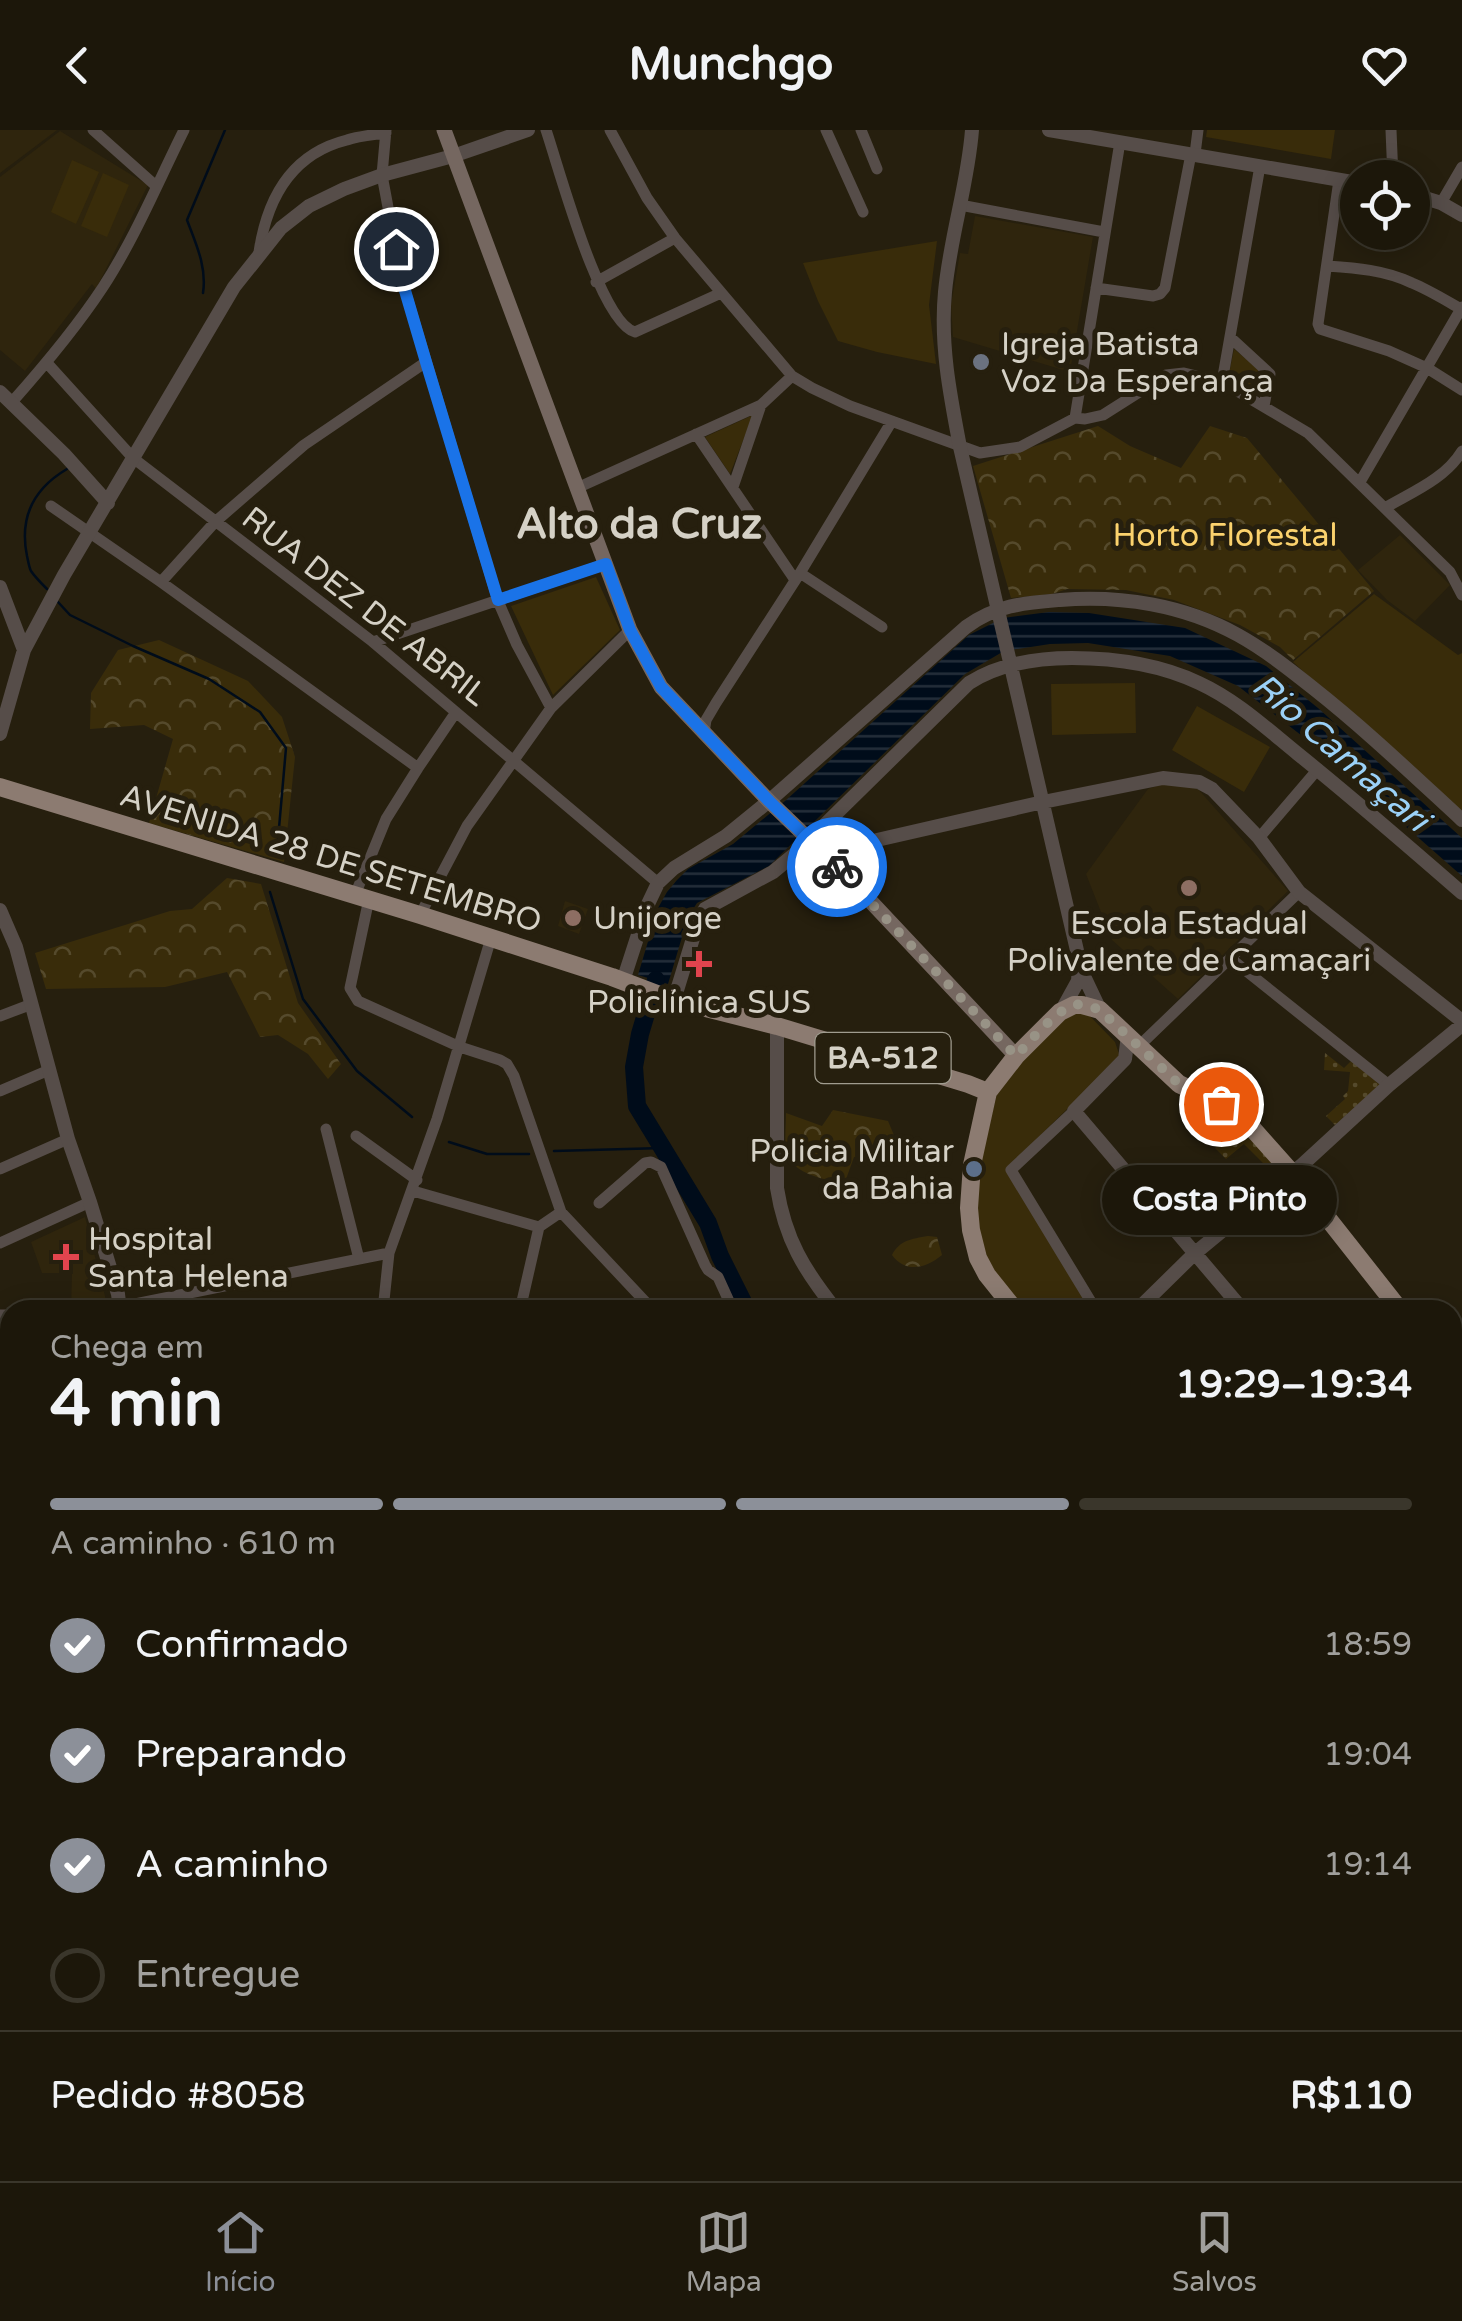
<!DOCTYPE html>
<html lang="pt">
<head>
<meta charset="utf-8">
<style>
  body { margin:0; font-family:"Varela Round",sans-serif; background:#252013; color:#f1f3f6; height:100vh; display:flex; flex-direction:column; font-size:38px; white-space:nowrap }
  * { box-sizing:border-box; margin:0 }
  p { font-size:32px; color:#a09f9c }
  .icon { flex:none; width:55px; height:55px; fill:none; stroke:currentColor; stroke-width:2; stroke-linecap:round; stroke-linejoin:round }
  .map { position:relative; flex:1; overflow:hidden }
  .drawer { position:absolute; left:0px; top:1170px; width:1462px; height:882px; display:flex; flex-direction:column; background:#1c170a; border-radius:30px 30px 0 0; box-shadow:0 5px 25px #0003,0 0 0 2px #3a362b }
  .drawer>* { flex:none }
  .fabs { position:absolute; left:1340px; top:30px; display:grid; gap:20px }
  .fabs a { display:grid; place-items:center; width:90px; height:90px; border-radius:50%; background:#1c170a; box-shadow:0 5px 25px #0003,0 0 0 2px #3a362b; font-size:50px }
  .pin { position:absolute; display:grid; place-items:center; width:85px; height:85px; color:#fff; margin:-42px; border:5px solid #fff; border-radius:50%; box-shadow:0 2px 10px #0007 }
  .courier { position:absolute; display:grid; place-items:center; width:100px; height:100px; margin:-50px; border:8px solid #1a73e8; border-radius:50%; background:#fff; color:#222; box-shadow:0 2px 12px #0007 }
  .bubble { position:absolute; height:70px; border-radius:35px; background:#1c170a; box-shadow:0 5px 25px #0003,0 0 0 2px #3a362b; font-size:32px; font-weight:700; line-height:70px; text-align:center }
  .overview em { font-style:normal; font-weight:700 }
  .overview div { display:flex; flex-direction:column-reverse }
  .overview { display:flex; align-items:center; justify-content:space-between; height:170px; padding:0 50px }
  h1 { font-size:65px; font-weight:700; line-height:75px }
  .bar { display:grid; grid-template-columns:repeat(4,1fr); gap:15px 10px; align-content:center; height:120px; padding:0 50px }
  .bar i { height:12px; border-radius:8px; background:#3a362b }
  .bar .selected { background:#8c9099 }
  .bar p { grid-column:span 4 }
  .line { display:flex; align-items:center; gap:25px; padding:0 50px; border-top:2px solid #3a362b }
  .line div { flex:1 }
  ol { padding:0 50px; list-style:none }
  li { display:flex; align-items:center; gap:30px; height:110px }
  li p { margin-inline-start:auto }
  li .icon { padding:10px; border-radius:50%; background:#8c9099; color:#fff; stroke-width:4 }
  li:last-child { color:#a09f9c }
  li i { width:55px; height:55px; border:5px solid #3a362b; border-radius:50% }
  header { display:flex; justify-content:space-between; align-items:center; height:130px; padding:0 50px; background:#1c170a; font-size:45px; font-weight:700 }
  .dock { display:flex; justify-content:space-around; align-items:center; height:140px; border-top:2px solid #3a362b; background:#1c170a; font-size:28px; color:#a09f9c }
  .dock a { display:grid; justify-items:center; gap:5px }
  .dock .selected { color:#8c9099 }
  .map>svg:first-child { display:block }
  .built { fill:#2f250d }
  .grass { fill:url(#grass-dots) }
  .forest { fill:url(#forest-crowns) }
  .park { fill:#392c0a }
  .water { fill:url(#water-rules) }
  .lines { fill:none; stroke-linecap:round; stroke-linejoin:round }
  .stream { stroke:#000c1a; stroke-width:2.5 }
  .river { stroke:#000c1a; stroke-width:18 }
  .minor { stroke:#564d49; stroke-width:11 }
  .tertiary { stroke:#564d49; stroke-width:14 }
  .secondary { stroke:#756760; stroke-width:15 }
  .primary { stroke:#8c7b71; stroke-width:18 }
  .rail-casing { stroke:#999486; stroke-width:6 }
  .rail { stroke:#261f0e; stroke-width:2.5; stroke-dasharray:8; stroke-linecap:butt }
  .done { stroke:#989386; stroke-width:10; stroke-dasharray:0 18 }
  .route { stroke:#1a73e8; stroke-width:12 }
  .worship-dot { fill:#6b7280; stroke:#261f0e; stroke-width:4 }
  .education-dot { fill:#8d6e63; stroke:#261f0e; stroke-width:4 }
  .health-dot { fill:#e0444e; stroke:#261f0e; stroke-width:4 }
  .service-dot { fill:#5c6f8a; stroke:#261f0e; stroke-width:4 }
  .labels { text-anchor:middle; stroke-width:10; stroke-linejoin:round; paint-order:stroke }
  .shield { fill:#261f0e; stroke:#a09c8f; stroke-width:2.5 }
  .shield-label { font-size:30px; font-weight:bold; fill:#d5d1c6 }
  .poi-label { font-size:32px; fill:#d5d1c6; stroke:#261f0e; text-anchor:start }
  .park-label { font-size:32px; fill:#fbd26d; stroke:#261f0e }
  .street-label { font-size:32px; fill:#d5d1c6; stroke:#261f0e }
  .water-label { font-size:35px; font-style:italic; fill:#9bd1f7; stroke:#261f0e }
  .district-label { font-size:42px; font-weight:bold; fill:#d5d1c6; stroke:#261f0e }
</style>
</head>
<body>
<header><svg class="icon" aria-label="back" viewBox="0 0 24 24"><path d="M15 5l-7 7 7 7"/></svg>Munchgo<svg class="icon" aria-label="heart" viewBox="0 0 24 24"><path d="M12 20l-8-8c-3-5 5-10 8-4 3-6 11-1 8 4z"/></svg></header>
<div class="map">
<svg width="1462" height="2051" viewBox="0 0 1462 2051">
  <defs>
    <pattern id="grass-dots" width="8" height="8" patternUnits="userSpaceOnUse" patternTransform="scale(2.5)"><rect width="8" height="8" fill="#392c0a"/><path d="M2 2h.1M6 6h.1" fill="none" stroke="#554a2c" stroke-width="1.8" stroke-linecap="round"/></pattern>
    <pattern id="forest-crowns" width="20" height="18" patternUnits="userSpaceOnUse" patternTransform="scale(2.5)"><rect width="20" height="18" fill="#392c0a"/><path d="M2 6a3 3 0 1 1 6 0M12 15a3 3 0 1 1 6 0" fill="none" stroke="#554a2c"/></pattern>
    <pattern id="water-rules" width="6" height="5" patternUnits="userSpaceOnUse" patternTransform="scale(2.5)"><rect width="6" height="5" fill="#000c1a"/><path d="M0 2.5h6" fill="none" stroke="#242e3a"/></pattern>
  </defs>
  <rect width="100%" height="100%" fill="#261f0e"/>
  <path class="built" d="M 0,0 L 57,0 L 0,43 Z
    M 60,1 L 148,55 L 96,159 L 92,154 L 25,241 L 0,220 L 0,47 Z
    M 975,86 L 1093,107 L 1070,242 L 953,207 L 951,175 L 960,123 L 968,124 Z
    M 1400,405 L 1450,455 L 1415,491 L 1387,470 L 1358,440 Z
    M 1169,652 L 1198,659 L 1288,761 L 1178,869 L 1112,810 L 1086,744 L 1148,659 Z
    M 565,771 L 588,779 L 579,804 L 558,796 Z
    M 85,1087 L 108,1178 L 71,1180 L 72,1143 L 42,1143 L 31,1112 Z"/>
  <path class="grass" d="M 1325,923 L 1344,938 L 1353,929 L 1381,954 L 1335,995 L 1326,986 L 1345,969 L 1343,966 L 1348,961 L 1350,942 L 1324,940 Z
    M 1240,997 L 1282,1040 L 1256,1061 L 1248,1051 L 1265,1035 L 1244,1014 L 1226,1029 L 1215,1018 Z"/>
  <path class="forest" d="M 1098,296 L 1130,316 L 1181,338 L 1210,296 L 1247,308 L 1374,461 L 1293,530 L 1280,517 L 1240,495 L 1174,470 L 1126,460 L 1067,459 L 1052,464 L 1011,468 L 973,336 Z
    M 159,510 L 248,551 L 282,587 L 295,627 L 284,732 L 149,693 L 173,609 L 144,595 L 90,599 L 91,563 L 118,520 Z
    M 227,748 L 261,754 L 298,873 L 341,934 L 328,949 L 308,924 L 278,905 L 260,907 L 227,842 L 165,857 L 46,859 L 35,823 L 170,781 L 192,779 Z
    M 833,980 L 888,991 L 901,1022 L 854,1027 L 845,1052 C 828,1052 793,1043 787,1025 C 784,1013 786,996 786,983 L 822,996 Z
    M 928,1106 L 937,1107 L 942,1125 C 926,1138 906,1144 892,1125 C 900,1110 911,1109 928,1106 Z
    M 1453,2026 L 1462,2039 L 1462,2051 L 1411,2051 L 1410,2043 L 1452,2042 Z"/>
  <path class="park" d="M 1207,0 L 1335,0 L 1331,29 L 1206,7 Z
    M 72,30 L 99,42 L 76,94 L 51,82 Z
    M 103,43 L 129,55 L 107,107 L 81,96 Z
    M 937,111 L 929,175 L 936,234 L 877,222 L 838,211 L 818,171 L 803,133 Z
    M 1234,219 L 1265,245 L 1253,265 L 1228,249 Z
    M 753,285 L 730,344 L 705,307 Z
    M 596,447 L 620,500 L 553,565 L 511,476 Z
    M 1374,464 L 1458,525 L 1462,523 L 1462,687 L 1293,532 Z
    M 1135,553 L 1136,603 L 1052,605 L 1051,554 Z
    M 1197,576 L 1270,617 L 1244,662 L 1172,620 Z
    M 1087,883 L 1115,912 L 1120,927 L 1007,1038 L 1091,1180 L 1021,1180 L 1001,1156 L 977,1106 L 976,1052 L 998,959 L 1005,947 L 1070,884 Z
    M 608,2042 L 818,2042 L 861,2051 L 606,2051 Z
    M 502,2043 L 502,2042 L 592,2043 L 591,2051 L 495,2051 Z"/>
  <path class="water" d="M 1049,482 L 1089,483 L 1185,498 L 1266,536 L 1318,578 L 1462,708 L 1462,746 L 1306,609 L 1238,556 L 1170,526 L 1088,513 L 1050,514 L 1004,521 L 965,544 L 769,736 L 697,773 L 688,787 L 668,854 L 638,845 L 658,778 L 667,762 L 677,750 L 688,739 L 733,714 L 785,671 L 969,505 L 1003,488 Z"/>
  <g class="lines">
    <path class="stream" d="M 203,163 C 207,137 196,114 187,90 L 225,0
      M 47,459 C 42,454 35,447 31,441 C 29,437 28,430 27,426 C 19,387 33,359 67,339
      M 58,472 L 70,485 L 133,516 L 209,549 L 260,582 L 286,618 L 277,721
      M 270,762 L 303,869 L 357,941 L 412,987
      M 449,1012 L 487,1024 L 529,1024
      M 554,1021 L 663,1018"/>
    <path class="river" d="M 656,850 L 640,904 L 634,937 L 637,976 L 708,1093 L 720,1126 L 747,1180
      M 405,2051 L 414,2042"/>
    <path class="minor" d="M 93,0 L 156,56
      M 386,0 L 382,45 L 401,147 L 498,471 L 517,515 L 551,578
      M 546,0 C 559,38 600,193 635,202 L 721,163
      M 610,0 L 647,68 L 675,108 L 792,246 L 812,258 L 850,276 L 980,323 L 1020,317 L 1075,288 L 1085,289 L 1103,285 L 1166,245 L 1184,243 L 1222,252 L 1308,303 L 1450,442 L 1462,465
      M 826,0 L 863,82
      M 861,0 L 877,39
      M 1391,0 L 1393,48
      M 1195,24 L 1198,0
      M 1339,50 L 1318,194 L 1320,199 L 1389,221 L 1427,238 L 1462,260
      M 1441,73 L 1462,37
      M 960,75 L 1104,102
      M 259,122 C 267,69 291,24 347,10 C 359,6 373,5 386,3
      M 1327,136 C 1356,138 1385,140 1412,153 C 1429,160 1445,170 1461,179
      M 596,152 L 675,108
      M 1096,158 L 1153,166 L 1160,164 L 1165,158 L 1191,24
      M 1231,208 L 1270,244 L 1264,276
      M 47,233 L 133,328 L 373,512 L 658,753
      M 1222,252 L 1260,36
      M 12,272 C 44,236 76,198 103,157 C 135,108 158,52 184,0
      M 1075,288 L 1120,12
      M 696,304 L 795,450
      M 1360,352 L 1462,177
      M 733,357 L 761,275
      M 577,358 L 761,275 L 792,246
      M 51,376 L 161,452 L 418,638
      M 1385,378 C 1412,362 1445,349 1462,321
      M 800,443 L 882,497
      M 161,452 L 215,392 L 304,315 L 426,232
      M 373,512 L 606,434
      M 704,603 L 706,590 L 716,573 L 800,443 L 892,291
      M 1259,708 L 1318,639
      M 355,765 L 386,689 L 418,638 L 456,582
      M 369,769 L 350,858 L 358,871 L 460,917 L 500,930 L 507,934 L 514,946 L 561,1082 L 653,1180
      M 420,785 L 467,696 L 551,578 L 630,500
      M 1230,828 L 1389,955
      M 0,886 L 32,874
      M 1139,916 L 1299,762
      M 0,961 L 49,940
      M 1074,981 L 1011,1040 L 1096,1180
      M 326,999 L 359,1129
      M 356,1006 L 417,1050
      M 0,1039 L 68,1009
      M 413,1061 L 539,1097
      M 599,1073 L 645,1033 L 651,1032 L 661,1037 L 705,1135 L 708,1140 L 718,1147 L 733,1180
      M 0,1113 L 90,1072
      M 120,1177 L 389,1123
      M 383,1180 L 389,1123 L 437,989 L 491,808
      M 520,1180 L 539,1097 L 561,1082
      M 0,1185 L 10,1185
      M 0,1230 L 10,1278
      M 0,1347 L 10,1349
      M 0,1472 L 10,1474
      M 0,1568 L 10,1570
      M 0,1677 L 10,1677
      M 1452,1706 L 1462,1714
      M 1452,1742 L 1462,1730
      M 0,1777 L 10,1777
      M 1452,1847 L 1462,1834
      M 0,1876 L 10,1876
      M 115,2051 L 116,2042
      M 483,2051 L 489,2042
      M 1321,2051 L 1404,2048"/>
    <path class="tertiary" d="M 972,0 C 968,54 950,107 945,162 C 940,214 950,265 960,317 L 1082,842 L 1100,880
      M 1049,0 L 1358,53
      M 1412,64 L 1441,73 L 1462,85
      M 0,262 L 64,324 L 108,373
      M 0,457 L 24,520
      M 0,604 L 24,520 L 64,445 L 234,157 L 281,98 L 309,76 L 344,59 L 382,45 L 453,26 L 528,0
      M 844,743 L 877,710 L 1043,672 L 1163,648 L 1199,652 L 1212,659 L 1259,708 L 1299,762 L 1462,891
      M 0,780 L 16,817 L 68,1009 L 90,1072 L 118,1164 L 120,1180
      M 623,851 L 648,774 L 658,753 L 674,738 L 726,706 L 769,671 L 966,497 C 996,475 1024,473 1060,470 C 1121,465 1184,475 1238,505 C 1265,520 1289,539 1313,558 C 1365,599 1413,645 1462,690
      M 674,870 L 699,789 L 705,779 L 773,742 L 796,723 L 969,553 C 999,534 1036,528 1072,528 C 1115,528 1159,534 1199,553 C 1236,570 1266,598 1298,624 C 1354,669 1408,716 1462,763
      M 1062,880 L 1078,851 L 1079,836
      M 777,896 L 777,1058 C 785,1109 804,1140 836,1180
      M 1128,905 L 1125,929 L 1074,981 L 1243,1180
      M 1137,1180 L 1194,1124 L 1302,1035 L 1389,955 L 1462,895
      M 0,1937 L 10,1937
      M 858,2042 L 904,2051
      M 598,2051 L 599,2042"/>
    <path class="secondary" d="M 444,0 L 630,500 L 661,557 L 769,671 L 844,743 L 1016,926
      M 1452,1509 L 1462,1517
      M 1124,2042 L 1127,2051"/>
    <path class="primary" d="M 0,657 L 420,785 L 612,847 L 670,869 L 777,896 L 968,954 L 988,962
      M 1015,1180 L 987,1145 L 978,1128 L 971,1100 L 969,1078 L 972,1035 L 988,962 L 1016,926 L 1060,882 L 1074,875 L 1082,875 L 1100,880 L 1179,954 L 1221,974 L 1244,989 L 1292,1043 L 1400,1180
      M 1452,1222 L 1462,1218
      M 1452,1271 L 1462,1265
      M 1452,1947 L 1462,1941
      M 1452,1965 L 1462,1960
      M 1158,2042 L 1161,2051
      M 1074,2051 L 1076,2042
      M 1265,2051 L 1274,2042"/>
    <g class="rail-casing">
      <path id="rail" d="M 1452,1248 L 1462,1243
        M 1137,2042 L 1140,2051"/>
    </g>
    <use href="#rail" class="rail"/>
  </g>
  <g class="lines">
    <path class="done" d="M 837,737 L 1016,926 C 1030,912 1056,879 1075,875 C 1084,873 1092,877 1100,880 L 1179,954 L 1221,974"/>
    <path class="route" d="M 396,119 L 401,147 L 426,232 L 498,470 L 606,434 L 630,500 L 661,557 L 769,671 L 837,737"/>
  </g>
  <circle class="worship-dot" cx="981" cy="232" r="10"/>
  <g class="education-dot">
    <circle cx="1189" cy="758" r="10"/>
    <circle cx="573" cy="788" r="10"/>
  </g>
  <g class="health-dot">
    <path d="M694 819h10v10h10v10h-10v10h-10v-10h-10v-10h10z"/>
    <path d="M61 1112h10v10h10v10h-10v10h-10v-10h-10v-10h10z"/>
  </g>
  <circle class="service-dot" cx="974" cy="1039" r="10"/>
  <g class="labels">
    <rect class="shield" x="815.5" y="903" width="135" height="50" rx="8"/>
    <g class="shield-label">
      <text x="883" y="938">BA-512</text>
    </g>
    <g class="poi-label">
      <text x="1001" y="225">Igreja Batista<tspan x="1001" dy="37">Voz Da Esperança</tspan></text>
      <text x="593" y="799">Unijorge</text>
      <text x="1189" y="804" text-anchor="middle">Escola Estadual<tspan x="1189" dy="37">Polivalente de Camaçari</tspan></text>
      <text x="699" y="883" text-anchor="middle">Policlínica SUS</text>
      <text x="954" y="1032" text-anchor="end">Policia Militar<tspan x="954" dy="37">da Bahia</tspan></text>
      <text x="88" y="1120">Hospital<tspan x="88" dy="37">Santa Helena</tspan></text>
    </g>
    <g class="park-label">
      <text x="1225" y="416">Horto Florestal</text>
    </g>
    <g class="street-label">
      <text transform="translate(365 476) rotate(38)" y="11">RUA DEZ DE ABRIL</text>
      <text transform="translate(331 728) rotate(17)" y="11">AVENIDA 28 DE SETEMBRO</text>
    </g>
    <g class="water-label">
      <text transform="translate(1341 622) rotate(41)" y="12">Rio Camaçari</text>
    </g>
    <g class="district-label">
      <text x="639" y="408">Alto da Cruz</text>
    </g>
  </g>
</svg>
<div class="fabs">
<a><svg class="icon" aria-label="locate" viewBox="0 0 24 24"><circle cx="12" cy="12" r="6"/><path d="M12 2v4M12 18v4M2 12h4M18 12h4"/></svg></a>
</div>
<div class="pin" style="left:1221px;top:974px;background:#ea580c"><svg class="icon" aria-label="bag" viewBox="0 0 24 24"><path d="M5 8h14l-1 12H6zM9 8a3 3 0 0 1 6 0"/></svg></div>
<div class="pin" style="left:396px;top:119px;background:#1f2937"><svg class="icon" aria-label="home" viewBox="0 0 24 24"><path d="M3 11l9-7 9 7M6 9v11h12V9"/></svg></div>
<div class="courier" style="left:837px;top:737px"><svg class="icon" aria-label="bike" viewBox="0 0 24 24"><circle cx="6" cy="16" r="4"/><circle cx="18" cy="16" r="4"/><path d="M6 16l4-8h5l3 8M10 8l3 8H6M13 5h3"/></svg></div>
<div class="bubble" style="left:1102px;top:1035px;width:235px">Costa Pinto</div>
<section class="drawer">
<div class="overview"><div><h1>4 min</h1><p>Chega em</p></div><em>19:29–19:34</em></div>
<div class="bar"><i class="selected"></i><i class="selected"></i><i class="selected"></i><i></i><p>A caminho · 610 m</p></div>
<ol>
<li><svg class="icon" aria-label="check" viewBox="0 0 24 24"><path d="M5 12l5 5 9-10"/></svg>Confirmado<p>18:59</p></li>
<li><svg class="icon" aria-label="check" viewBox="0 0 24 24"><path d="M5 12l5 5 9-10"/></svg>Preparando<p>19:04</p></li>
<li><svg class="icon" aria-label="check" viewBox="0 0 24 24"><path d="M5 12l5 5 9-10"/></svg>A caminho<p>19:14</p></li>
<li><i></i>Entregue</li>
</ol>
<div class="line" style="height:130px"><div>Pedido #8058</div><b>R$110</b></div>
</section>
</div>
<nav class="dock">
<a class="selected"><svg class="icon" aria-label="home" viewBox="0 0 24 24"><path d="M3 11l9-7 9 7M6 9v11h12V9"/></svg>Início</a>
<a><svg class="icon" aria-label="map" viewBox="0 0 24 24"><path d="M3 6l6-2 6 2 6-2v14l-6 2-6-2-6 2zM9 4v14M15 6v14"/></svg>Mapa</a>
<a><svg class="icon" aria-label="saved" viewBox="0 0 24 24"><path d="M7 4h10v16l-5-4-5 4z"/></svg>Salvos</a>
</nav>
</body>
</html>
